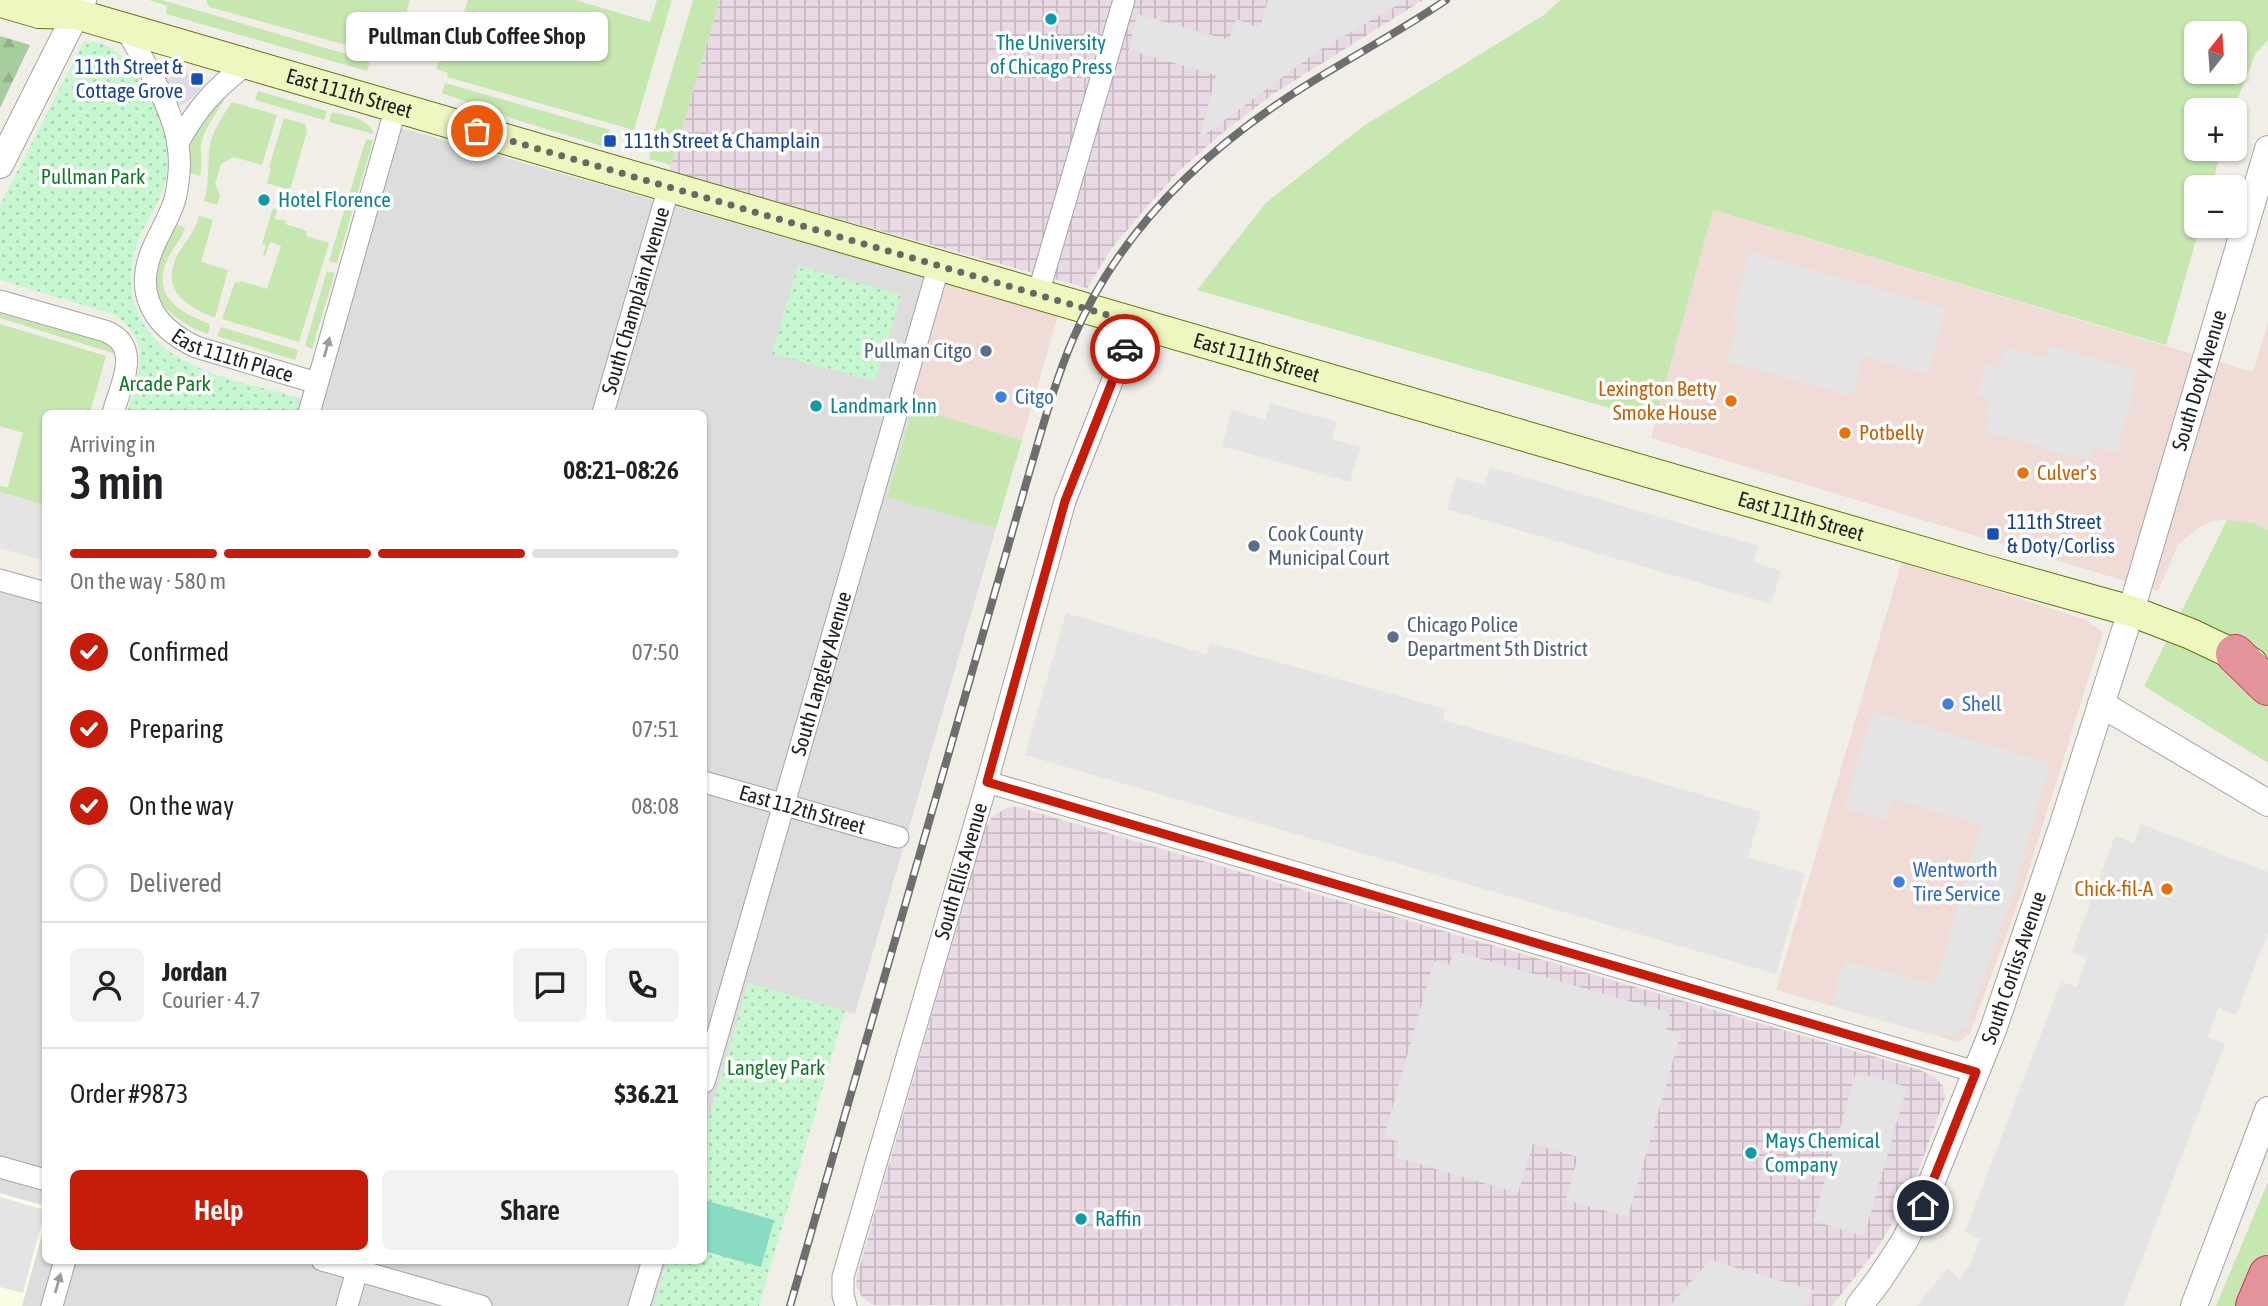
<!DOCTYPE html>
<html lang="en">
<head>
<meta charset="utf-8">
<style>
  body { margin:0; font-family:"Asap Condensed",sans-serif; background:#f2f2f2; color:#202124; height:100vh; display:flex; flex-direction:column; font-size:26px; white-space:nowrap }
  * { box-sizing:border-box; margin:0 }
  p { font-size:23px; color:#757577 }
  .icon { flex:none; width:38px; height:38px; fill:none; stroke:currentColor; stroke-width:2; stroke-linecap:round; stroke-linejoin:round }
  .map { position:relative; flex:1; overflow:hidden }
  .panel { position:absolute; left:42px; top:410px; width:665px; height:854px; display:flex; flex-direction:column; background:#fff; border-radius:10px; box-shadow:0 2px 5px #0004 }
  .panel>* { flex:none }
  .needle { width:46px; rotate:17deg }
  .fabs { position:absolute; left:2184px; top:21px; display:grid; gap:14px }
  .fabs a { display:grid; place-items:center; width:63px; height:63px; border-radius:10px; background:#fff; box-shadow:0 2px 5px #0004; font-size:35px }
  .pin { position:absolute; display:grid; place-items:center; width:60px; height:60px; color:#fff; margin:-30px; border:4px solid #fff; border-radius:50%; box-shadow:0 2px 7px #0007 }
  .courier { position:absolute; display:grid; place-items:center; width:70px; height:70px; margin:-35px; border:5px solid #c61d0b; border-radius:50%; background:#fff; color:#222; box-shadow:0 2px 9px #0007 }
  .bubble { position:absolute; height:49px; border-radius:10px; background:#fff; box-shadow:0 2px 5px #0004; font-size:23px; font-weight:600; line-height:49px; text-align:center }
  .overview em { font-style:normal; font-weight:600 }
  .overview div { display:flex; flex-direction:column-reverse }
  .overview { display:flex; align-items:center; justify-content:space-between; height:119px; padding:0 28px }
  h1 { font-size:46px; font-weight:600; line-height:52px }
  .bar { display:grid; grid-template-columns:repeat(4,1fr); gap:10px 7px; align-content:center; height:84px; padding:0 28px }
  .bar i { height:9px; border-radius:5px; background:#e0e0e0 }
  .bar .active { background:#c61d0b }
  .bar p { grid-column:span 4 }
  .line { display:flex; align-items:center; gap:18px; padding:0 28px; border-top:2px solid #e0e0e0 }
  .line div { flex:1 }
  .round { display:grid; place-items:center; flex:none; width:74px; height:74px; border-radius:10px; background:#f2f2f2 }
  ol { padding:0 28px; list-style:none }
  li { display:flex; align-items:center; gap:21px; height:77px }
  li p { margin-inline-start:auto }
  li .icon { padding:7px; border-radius:50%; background:#c61d0b; color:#fff; stroke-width:4 }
  li:last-child { color:#757577 }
  li i { width:38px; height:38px; border:4px solid #e0e0e0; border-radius:50% }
  .primary-button { display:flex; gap:14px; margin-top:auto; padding:14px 28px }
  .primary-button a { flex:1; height:80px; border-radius:10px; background:#c61d0b; color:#fff; font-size:28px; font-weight:600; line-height:80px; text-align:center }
  .primary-button a+a { background:#f2f2f2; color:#202124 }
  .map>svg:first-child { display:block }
  .residential { fill:#dedddd }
  .commercial { fill:#f0dbd7 }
  .industrial { fill:url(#industrial-grid) }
  .education { fill:#fbfde3 }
  .grass { fill:#c6e7b0; fill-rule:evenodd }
  .forest { fill:url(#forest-firs) }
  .park { fill:url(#park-dots) }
  .pitch { fill:#8adbc3 }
  .parking { fill:#e4e4e4 }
  .plaza { fill:#dcdbe6 }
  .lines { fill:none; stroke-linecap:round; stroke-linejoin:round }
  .minor-casing { stroke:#a4a4a4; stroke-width:23 }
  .tertiary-casing { stroke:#a4a4a4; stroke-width:28 }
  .secondary-casing { stroke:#5e730b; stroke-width:32 }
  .motorway-casing { stroke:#d23057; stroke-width:40 }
  .minor { stroke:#fff; stroke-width:21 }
  .tertiary { stroke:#fff; stroke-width:26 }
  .secondary { stroke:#eef7bf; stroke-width:30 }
  .motorway { stroke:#e3939a; stroke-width:38 }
  .rail-casing { stroke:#6e6e6e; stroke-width:8 }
  .rail { stroke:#fff; stroke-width:5; stroke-dasharray:16; stroke-linecap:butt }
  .oneway { fill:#9b9b9b }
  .done { stroke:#696866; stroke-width:7; stroke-dasharray:0 12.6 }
  .route { stroke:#c61d0b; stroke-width:9 }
  .culture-dot { fill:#0f9aa8; stroke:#fff; stroke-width:2.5 }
  .transit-dot { fill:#1a4fb4; stroke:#fff; stroke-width:2.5 }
  .service-dot { fill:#5c6f8a; stroke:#fff; stroke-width:2.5 }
  .shop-dot { fill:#3f7fe0; stroke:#fff; stroke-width:2.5 }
  .food-dot { fill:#e8710a; stroke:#fff; stroke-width:2.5 }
  .labels { text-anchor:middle; stroke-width:7; stroke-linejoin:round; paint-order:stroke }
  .culture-label { font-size:21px; fill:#0d838f; stroke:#fff; text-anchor:start }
  .transit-label { font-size:21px; fill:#164399; stroke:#fff; text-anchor:start }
  .street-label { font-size:21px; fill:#202020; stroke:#fff }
  .park-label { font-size:21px; fill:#127a25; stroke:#fff }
  .service-label { font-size:21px; fill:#4e5e75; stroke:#fff; text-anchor:start }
  .food-label { font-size:21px; fill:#c56008; stroke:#fff; text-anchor:end }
  .shop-label { font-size:21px; fill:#366cbe; stroke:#fff; text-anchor:start }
</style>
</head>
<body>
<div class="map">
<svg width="2268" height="1306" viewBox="0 0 2268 1306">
  <defs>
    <pattern id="industrial-grid" width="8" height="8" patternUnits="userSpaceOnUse" patternTransform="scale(1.75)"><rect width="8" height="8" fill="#e9d9e4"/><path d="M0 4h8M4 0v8" fill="none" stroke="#c8bac3"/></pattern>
    <pattern id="forest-firs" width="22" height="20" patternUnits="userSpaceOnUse" patternTransform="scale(1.75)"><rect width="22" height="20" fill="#a7cd9e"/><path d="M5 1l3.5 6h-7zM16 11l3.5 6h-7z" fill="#8fb088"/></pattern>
    <pattern id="park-dots" width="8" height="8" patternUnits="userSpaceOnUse" patternTransform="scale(1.75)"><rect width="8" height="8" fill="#c7f7d0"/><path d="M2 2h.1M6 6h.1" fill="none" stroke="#abd3b2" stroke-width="1.8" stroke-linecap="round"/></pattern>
  </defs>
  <rect width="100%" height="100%" fill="#f0eee7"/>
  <path class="residential" d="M 394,126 L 932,279 L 897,404 L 913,408 L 887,496 L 996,528 L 855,1014 L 748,983 L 704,1136 L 704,413 L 296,413 L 299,405 L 293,396 L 317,404 Z
    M 0,582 L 45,595 L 46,1260 L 667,1260 L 654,1306 L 0,1306 Z"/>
  <path class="commercial" d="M 1712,210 L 2253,372 L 2268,323 L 2268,530 L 2253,523 L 2227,520 L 2213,521 L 2199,527 L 2178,545 L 2158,591 L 1651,438 Z
    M 932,279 L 1058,315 L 1022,440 L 897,404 Z
    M 1902,561 L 2086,620 L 2103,632 L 2021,895 L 1970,1033 L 1958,1042 L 1776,990 Z"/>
  <path class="industrial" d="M 720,0 L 1423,0 L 1273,94 L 1220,135 L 1179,171 L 1144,210 L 1112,248 L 1087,288 L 669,172 Z
    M 1008,807 L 1018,807 L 1920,1070 L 1936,1078 L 1943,1086 L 1945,1098 L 1915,1180 L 1897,1215 L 1879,1246 L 1832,1306 L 873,1305 L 862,1297 L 856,1285 L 857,1276 L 985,829 L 992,817 Z"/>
  <path class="education" d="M 0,1193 L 45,1206 L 45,1224 L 22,1306 L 0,1306 Z"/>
  <path class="grass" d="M 149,0 L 162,0 L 370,61 L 367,71 L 166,14 L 167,6 Z
    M 206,0 L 410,0 L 398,40 L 387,47 L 382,55 L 209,7 Z
    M 468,0 L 575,0 L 650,22 L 657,0 L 672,0 L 634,130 L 447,77 L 448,73 L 436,69 L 443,51 L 448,24 L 459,27 Z
    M 693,0 L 720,0 L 678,142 L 653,135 Z
    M 1560,0 L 2268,0 L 2268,40 L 2256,53 L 2233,110 L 2196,110 L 2196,149 L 2222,149 L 2211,187 L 2196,187 L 2196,226 L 2200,226 L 2166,345 L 1713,210 L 1655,421 L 1197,290 L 1266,203 L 1362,127 L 1544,15 ZM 2196,33 L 2235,33 L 2235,72 L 2196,72 Z
    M 445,83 L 610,130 L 605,147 L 517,120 L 442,93 Z
    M 258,91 L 327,111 L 324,120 L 255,100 Z
    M 219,97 L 225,98 C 217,113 203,130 201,146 C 200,157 203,165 200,176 L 188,172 L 191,139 Z
    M 232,102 L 277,115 L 262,165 L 234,157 L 221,164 L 215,184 L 220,195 L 217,205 L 204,201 C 211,178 206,160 211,141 C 215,127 224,114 232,102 Z
    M 332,112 C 347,116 368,117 374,134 L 329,122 Z
    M 284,118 L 305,124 L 307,131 L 290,190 L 267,183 L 271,168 L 269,167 Z
    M 366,139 L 373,141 L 337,263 L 329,261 Z
    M 651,143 L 676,149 L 671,165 L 649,159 Z
    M 273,208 L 277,209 L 275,219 L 286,221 L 285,224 L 307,231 L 306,236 L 329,243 L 299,342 L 222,319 L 235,282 L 240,283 L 241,281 L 267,289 L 281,246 L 270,242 L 265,257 L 263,256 L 266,245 L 262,244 Z
    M 199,216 L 213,220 L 201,262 L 228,270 L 215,318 C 186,306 159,290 178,254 C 186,241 195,231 199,216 Z
    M 174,223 L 185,228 C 182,239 174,246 169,256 C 150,295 177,312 210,324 L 208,334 C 186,327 155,308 155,281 C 155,261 165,241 174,223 Z
    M 327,271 L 335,273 L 312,349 L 305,346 Z
    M 0,313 L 110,344 L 116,354 L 0,318 Z
    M 0,324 L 106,356 L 90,413 L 46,413 L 45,505 L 0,492 L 0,486 L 8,487 L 23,433 L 0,426 Z
    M 221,327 L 298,350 L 295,360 L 217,336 Z
    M 913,408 L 1022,440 L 996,528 L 887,497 Z
    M 2227,520 L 2253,523 L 2268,530 L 2268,763 L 2144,686 Z
    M 2268,1182 L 2268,1306 L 2216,1306 Z"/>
  <path class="forest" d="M 0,36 L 30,45 L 0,108 Z"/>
  <path class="park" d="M 84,41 C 90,42 98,42 105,45 C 120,51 134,68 143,81 C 161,106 171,142 167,172 C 164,197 150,214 140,236 C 120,285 134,333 181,359 C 215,378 256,386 293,396 L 299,405 L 296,413 L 127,413 C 138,375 155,341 113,314 L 0,280 L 0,205 Z
    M 798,265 L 901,295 L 875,381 L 772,354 Z
    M 748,983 L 845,1011 L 759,1306 L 654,1306 L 667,1260 L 704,1260 L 704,1136 Z"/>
  <path class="pitch" d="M 704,1200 L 774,1220 L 761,1267 L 704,1251 Z"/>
  <path class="parking" d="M 1268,0 L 1406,0 L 1318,51 L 1199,139 L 1216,75 L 1129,50 L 1137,14 L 1229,40 L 1236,19 L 1260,28 Z
    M 1749,252 L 1946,308 L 1928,375 L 1863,356 L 1852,397 L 1726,361 L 1738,320 L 1732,318 Z
    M 2049,345 L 2137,371 L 2133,383 L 2135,385 L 2117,452 L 2092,446 L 2088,461 L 1985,431 L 1988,418 L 1985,415 L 1989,400 L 1977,395 L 1986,364 L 1999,368 L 2005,347 L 2045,358 Z
    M 1270,403 L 1337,422 L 1332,439 L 1360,447 L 1350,482 L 1222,446 L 1232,410 L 1265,420 Z
    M 1490,467 L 1758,546 L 1753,562 L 1781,571 L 1771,604 L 1447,509 L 1456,477 L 1484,485 Z
    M 0,492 L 45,505 L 45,561 L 0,548 Z
    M 1066,613 L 1206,654 L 1210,643 L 1445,709 L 1443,720 L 1761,812 L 1748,857 L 1805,874 L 1776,974 L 1025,755 Z
    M 1872,711 L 2050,763 L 2013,894 L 1966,1027 L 1952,1036 L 1931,1034 L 1831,1005 L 1844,960 L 1935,985 L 1981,825 L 1892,799 L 1885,820 L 1844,808 Z
    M 2141,824 L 2268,872 L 2268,932 L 2236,1015 L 2218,1008 L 2208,1037 L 2225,1044 L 2124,1306 L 1917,1306 L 1948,1268 L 1960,1279 L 1970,1265 L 1980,1239 L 1965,1232 L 2061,982 L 2077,987 L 2087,958 L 2072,952 L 2115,836 L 2134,843 Z
    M 1454,951 L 1670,1013 L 1666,1029 L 1681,1033 L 1628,1217 L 1566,1200 L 1578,1157 L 1533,1144 L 1518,1193 L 1395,1157 L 1399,1142 L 1384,1137 L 1434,961 L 1449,965 Z
    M 1856,1072 L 1907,1087 L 1864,1236 L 1813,1221 Z
    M 0,1197 L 45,1210 L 23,1293 L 0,1287 Z
    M 1710,1260 L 1815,1291 L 1803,1306 L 1670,1306 Z"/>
  <path class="plaza" d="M 167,67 L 204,78 L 206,83 L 192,98 L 184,104 L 178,105 L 162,71 Z"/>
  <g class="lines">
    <g class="minor-casing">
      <g id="minor">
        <path id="s1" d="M 125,28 C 143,59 174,110 178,145 C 181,163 179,181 175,199 C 170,217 160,231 153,248 C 133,294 154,327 196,347 L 317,383"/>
        <path d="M 178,143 C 197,108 215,88 247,64"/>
        <path d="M 1038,294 L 1124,0"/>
        <path d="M 0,301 L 105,331 C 143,346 121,384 113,413"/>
        <path d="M 309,413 L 396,107"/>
        <path id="s2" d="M 603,413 L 669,187"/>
        <path d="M 0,580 L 46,593"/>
        <path id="s3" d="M 704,782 L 898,837"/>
        <path d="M 987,782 L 1976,1072"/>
        <path id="s4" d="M 704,1082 L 939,265"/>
        <path d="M 0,1167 L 46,1180"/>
        <path d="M 322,1260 L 481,1306"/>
        <path d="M 52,1306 L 65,1260"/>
        <path d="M 347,1306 L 360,1260"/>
        <path d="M 639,1306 L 653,1260"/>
        <path id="s5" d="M 846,1306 L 843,1295 L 843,1277 L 987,782 L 1065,501 L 1135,323"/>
      </g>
    </g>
    <g class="tertiary-casing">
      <g id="tertiary">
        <path d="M 0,165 L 83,0"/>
        <path d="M 2101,704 L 2268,803"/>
        <path id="s6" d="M 1859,1306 L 1879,1280 L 1904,1242 L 1922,1206 L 1993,1030 L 2063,824 L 2131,611 L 2268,149"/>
        <path d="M 2194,1306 L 2268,1110"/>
      </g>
    </g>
    <g class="secondary-casing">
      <g id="secondary">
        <path id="s7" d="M 5,3 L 39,13 L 76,14 L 1988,571 L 2131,611 L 2191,634 L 2252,663"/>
      </g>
    </g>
    <g class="motorway-casing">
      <path id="motorway" d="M 2235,654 L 2268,686
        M 2255,1306 L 2268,1275"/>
    </g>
    <use href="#minor" class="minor"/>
    <use href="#tertiary" class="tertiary"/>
    <use href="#secondary" class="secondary"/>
    <use href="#motorway" class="motorway"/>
    <g class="rail-casing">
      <path id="rail" d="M 790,1306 L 1030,470 C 1043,426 1055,381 1073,339 C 1116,237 1197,157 1288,97 C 1339,63 1395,35 1446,0"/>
    </g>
    <use href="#rail" class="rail"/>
  </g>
  <defs><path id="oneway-solid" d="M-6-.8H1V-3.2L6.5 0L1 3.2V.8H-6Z" transform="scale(1.75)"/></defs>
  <g class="oneway">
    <use href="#oneway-solid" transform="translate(327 347) rotate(-74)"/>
    <use href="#oneway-solid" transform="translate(58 1283) rotate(-74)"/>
  </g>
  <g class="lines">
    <path class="done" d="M 477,131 L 1135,323 L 1125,349"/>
    <path class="route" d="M 1125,349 L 1065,501 L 987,782 L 1976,1072 L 1923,1206"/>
  </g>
  <g class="culture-dot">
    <circle cx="1051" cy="19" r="7"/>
    <circle cx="264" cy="200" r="7"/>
    <circle cx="816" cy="406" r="7"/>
    <circle cx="1751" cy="1153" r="7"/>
    <circle cx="1081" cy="1219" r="7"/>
  </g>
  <g class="transit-dot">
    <rect x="190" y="72" width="14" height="14" rx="3.5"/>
    <rect x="603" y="134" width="14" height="14" rx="3.5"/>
    <rect x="1986" y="527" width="14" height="14" rx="3.5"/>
  </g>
  <g class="service-dot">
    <circle cx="986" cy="351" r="7"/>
    <circle cx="1254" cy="546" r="7"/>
    <circle cx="1393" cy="637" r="7"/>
  </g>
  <g class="shop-dot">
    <circle cx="1001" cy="397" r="7"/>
    <circle cx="1948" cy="704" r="7"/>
    <circle cx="1899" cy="882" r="7"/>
  </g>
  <g class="food-dot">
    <circle cx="1731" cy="401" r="7"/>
    <circle cx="1845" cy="433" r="7"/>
    <circle cx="2023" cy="473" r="7"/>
    <circle cx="2167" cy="889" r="7"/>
  </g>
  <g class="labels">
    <g class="culture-label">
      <text x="1051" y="50" text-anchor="middle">The University<tspan x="1051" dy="24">of Chicago Press</tspan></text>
      <text x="278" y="207">Hotel Florence</text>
      <text x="830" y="413">Landmark Inn</text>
      <text x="1765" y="1148">Mays Chemical<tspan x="1765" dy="24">Company</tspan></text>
      <text x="1095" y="1226">Raffin</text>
    </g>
    <g class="transit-label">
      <text x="183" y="74" text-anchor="end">111th Street &amp;<tspan x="183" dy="24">Cottage Grove</tspan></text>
      <text x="624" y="148">111th Street &amp; Champlain</text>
      <text x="2007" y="529">111th Street<tspan x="2007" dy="24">&amp; Doty/Corliss</tspan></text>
    </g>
    <g class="street-label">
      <text dy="7" stroke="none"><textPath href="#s7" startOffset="357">East 111th Street</textPath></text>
      <text dy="7" stroke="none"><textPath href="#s2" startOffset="117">South Champlain Avenue</textPath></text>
      <text dy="7" stroke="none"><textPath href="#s1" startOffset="397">East 111th Place</textPath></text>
      <text dy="7" stroke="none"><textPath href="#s7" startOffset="1302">East 111th Street</textPath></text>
      <text dy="7" stroke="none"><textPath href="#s6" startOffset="990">South Doty Avenue</textPath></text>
      <text dy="7" stroke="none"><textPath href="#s7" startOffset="1869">East 111th Street</textPath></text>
      <text dy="7" stroke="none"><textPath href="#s4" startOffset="425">South Langley Avenue</textPath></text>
      <text dy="7" stroke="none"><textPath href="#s3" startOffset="102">East 112th Street</textPath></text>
      <text dy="7" stroke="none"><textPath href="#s5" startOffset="452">South Ellis Avenue</textPath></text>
      <text dy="7" stroke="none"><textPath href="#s6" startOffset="374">South Corliss Avenue</textPath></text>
    </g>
    <g class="park-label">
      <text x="93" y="184">Pullman Park</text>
      <text x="165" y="391">Arcade Park</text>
      <text x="776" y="1075">Langley Park</text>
    </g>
    <g class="service-label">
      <text x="972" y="358" text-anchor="end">Pullman Citgo</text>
      <text x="1268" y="541">Cook County<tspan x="1268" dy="24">Municipal Court</tspan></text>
      <text x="1407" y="632">Chicago Police<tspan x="1407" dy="24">Department 5th District</tspan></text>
    </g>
    <g class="food-label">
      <text x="1717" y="396">Lexington Betty<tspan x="1717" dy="24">Smoke House</tspan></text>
      <text x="1859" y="440" text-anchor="start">Potbelly</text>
      <text x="2037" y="480" text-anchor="start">Culver's</text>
      <text x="2153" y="896">Chick-fil-A</text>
    </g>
    <g class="shop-label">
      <text x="1015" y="404">Citgo</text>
      <text x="1962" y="711">Shell</text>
      <text x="1913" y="877">Wentworth<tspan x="1913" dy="24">Tire Service</tspan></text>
    </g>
  </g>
</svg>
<div class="fabs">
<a><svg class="needle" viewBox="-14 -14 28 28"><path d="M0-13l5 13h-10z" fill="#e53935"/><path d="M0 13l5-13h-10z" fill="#757577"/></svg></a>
<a>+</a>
<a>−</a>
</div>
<div class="pin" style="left:477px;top:131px;background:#ea580c"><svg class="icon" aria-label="bag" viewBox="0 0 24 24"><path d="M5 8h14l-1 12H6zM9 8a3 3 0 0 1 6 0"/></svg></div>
<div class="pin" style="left:1923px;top:1206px;background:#1f2937"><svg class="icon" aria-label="home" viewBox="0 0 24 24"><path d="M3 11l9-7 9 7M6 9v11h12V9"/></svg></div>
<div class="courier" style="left:1125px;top:349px"><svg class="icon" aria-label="car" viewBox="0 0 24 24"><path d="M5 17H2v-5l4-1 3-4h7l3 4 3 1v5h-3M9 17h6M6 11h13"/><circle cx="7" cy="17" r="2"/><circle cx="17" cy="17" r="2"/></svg></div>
<div class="bubble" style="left:346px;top:12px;width:262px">Pullman Club Coffee Shop</div>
<section class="panel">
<div class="overview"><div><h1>3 min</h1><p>Arriving in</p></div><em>08:21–08:26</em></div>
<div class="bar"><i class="active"></i><i class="active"></i><i class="active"></i><i></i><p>On the way · 580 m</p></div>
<ol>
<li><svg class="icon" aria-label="check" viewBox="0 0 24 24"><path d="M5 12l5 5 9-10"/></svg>Confirmed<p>07:50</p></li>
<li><svg class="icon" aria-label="check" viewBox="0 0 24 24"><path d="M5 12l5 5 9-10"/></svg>Preparing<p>07:51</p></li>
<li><svg class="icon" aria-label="check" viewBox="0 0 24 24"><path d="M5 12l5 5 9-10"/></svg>On the way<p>08:08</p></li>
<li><i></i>Delivered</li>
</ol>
<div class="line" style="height:126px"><a class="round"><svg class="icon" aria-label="person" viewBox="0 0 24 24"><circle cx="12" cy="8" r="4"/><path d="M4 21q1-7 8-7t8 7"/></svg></a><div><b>Jordan</b><p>Courier · 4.7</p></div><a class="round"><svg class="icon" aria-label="chat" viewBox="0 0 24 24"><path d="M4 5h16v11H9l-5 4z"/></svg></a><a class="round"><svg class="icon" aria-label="phone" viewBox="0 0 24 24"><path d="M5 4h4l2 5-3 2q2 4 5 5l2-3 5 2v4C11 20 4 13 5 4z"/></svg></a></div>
<div class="line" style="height:91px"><div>Order #9873</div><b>$36.21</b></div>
<div class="primary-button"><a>Help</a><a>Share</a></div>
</section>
</div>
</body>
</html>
